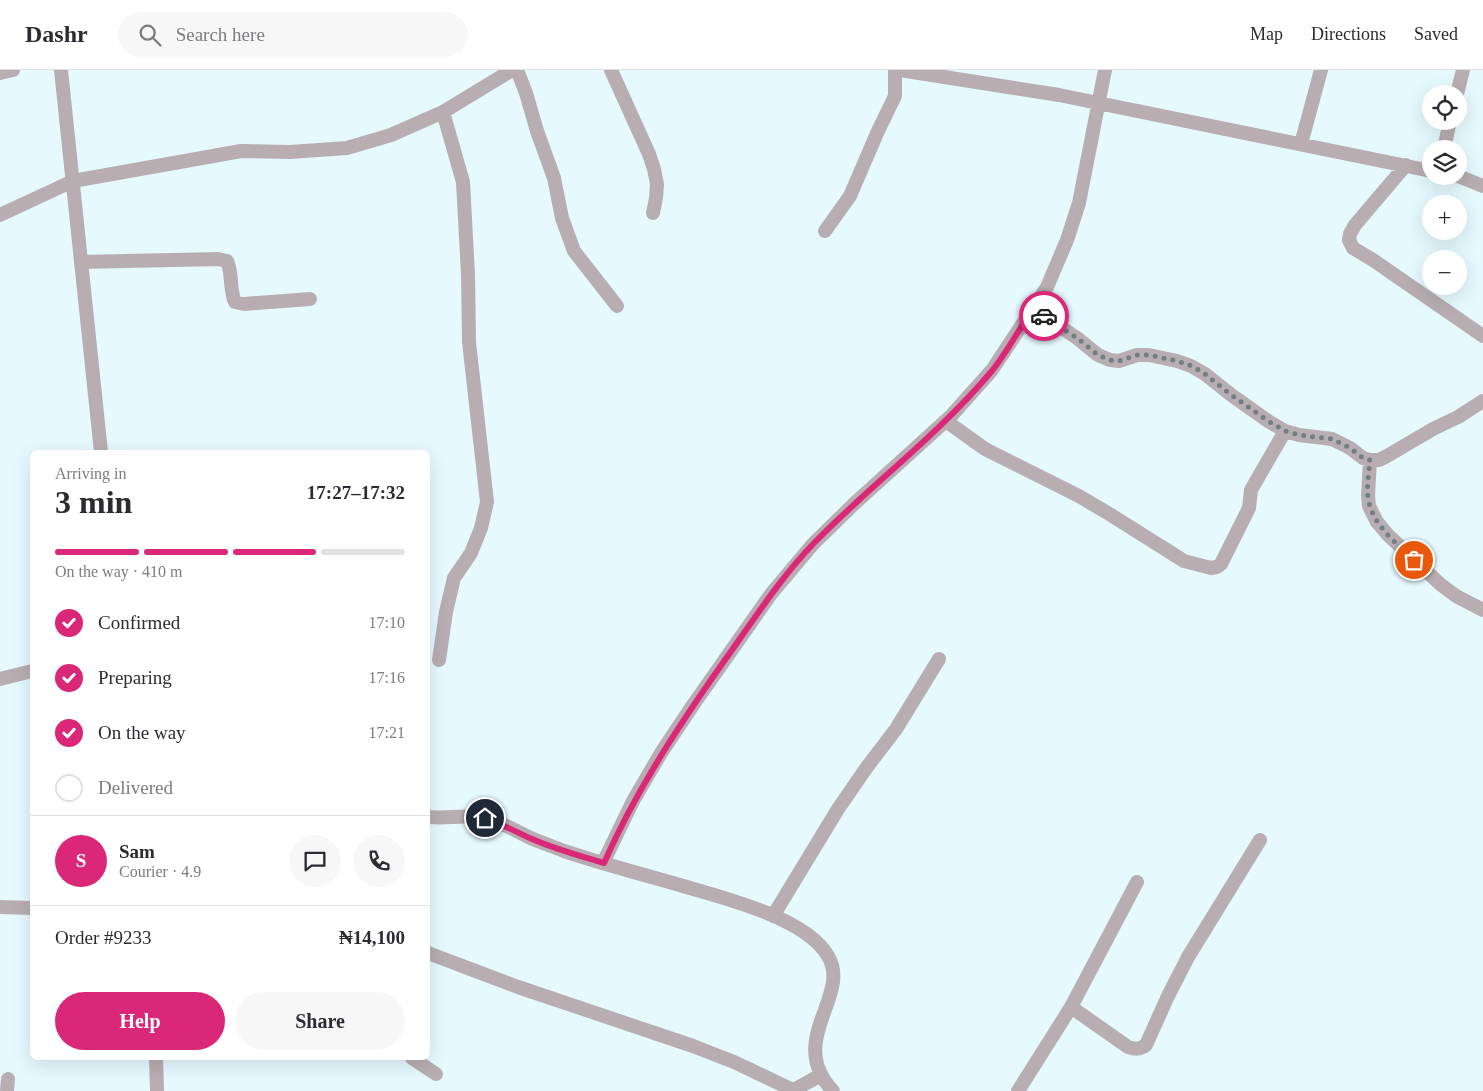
<!DOCTYPE html>
<html lang="en">
<head>
<meta charset="utf-8">
<style>
  body { margin:0; font-family:"Times New Roman",serif; background:#f7f7f7; color:#2b2b33; height:100vh; display:flex; flex-direction:column; font-size:19px; white-space:nowrap }
  * { box-sizing:border-box; margin:0 }
  p { font-size:16px; color:#7c7c81 }
  .icon { flex:none; width:28px; height:28px; fill:none; stroke:currentColor; stroke-width:2; stroke-linecap:round; stroke-linejoin:round }
  .map { position:relative; flex:1; overflow:hidden }
  .drawer { position:absolute; left:30px; top:380px; width:400px; height:610px; display:flex; flex-direction:column; background:#fff; border-radius:8px; box-shadow:0 5px 20px #0002 }
  .drawer>* { flex:none }
  .buttons { position:absolute; left:1422px; top:15px; display:grid; gap:10px }
  .buttons a { display:grid; place-items:center; width:45px; height:45px; border-radius:50%; background:#fff; box-shadow:0 5px 20px #0002; font-size:25px }
  .pin { position:absolute; display:grid; place-items:center; width:42px; height:42px; color:#fff; margin:-21px; border:2px solid #fff; border-radius:50%; box-shadow:0 1px 5px #0007 }
  .courier { position:absolute; display:grid; place-items:center; width:50px; height:50px; margin:-25px; border:4px solid #db2777; border-radius:50%; background:#fff; color:#222; box-shadow:0 1px 6px #0007 }
  .summary em { font-style:normal; font-weight:600 }
  .summary div { display:flex; flex-direction:column-reverse }
  .summary { display:flex; align-items:center; justify-content:space-between; height:85px; padding:0 25px }
  h1 { font-size:32px; font-weight:600; line-height:38px }
  .bar { display:grid; grid-template-columns:repeat(4,1fr); gap:8px 5px; align-content:center; height:60px; padding:0 25px }
  .bar i { height:6px; border-radius:4px; background:#e1e1e2 }
  .bar .active { background:#db2777 }
  .bar p { grid-column:span 4 }
  .line { display:flex; align-items:center; gap:12px; padding:0 25px; border-top:1px solid #e1e1e2 }
  .line div { flex:1 }
  .round { display:grid; place-items:center; flex:none; width:52px; height:52px; border-radius:26px; background:#f7f7f7 }
  ol { padding:0 25px; list-style:none }
  li { display:flex; align-items:center; gap:15px; height:55px }
  li p { margin-inline-start:auto }
  li .icon { padding:5px; border-radius:50%; background:#db2777; color:#fff; stroke-width:4 }
  li:last-child { color:#7c7c81 }
  li i { width:28px; height:28px; border:2px solid #e1e1e2; border-radius:50% }
  .button { display:flex; gap:10px; margin-top:auto; padding:10px 25px }
  .button a { flex:1; height:58px; border-radius:30px; background:#db2777; color:#fff; font-size:20px; font-weight:600; line-height:58px; text-align:center }
  .button a+a { background:#f7f7f7; color:#2b2b33 }
  header { display:flex; align-items:center; gap:30px; box-sizing:border-box; height:70px; padding:0 25px; background:#fff; border-bottom:1px solid #e1e1e2 }
  header strong { font-size:24px }
  nav { display:flex; gap:28px; margin-inline-start:auto; font-size:18px }
  .search { width:350px; height:45px; background:#f7f7f7; display:flex; align-items:center; gap:12px; box-sizing:border-box; padding:0 18px; border-radius:28px; color:#7c7c81; font-size:19px }
  .map>svg:first-child { display:block }
  .lines { fill:none; stroke-linecap:round; stroke-linejoin:round }
  .minor { stroke:#b8aeb2; stroke-width:14 }
  .tertiary { stroke:#b8aeb2; stroke-width:14 }
  .done { stroke:#717e82; stroke-width:5; stroke-dasharray:0 9 }
  .route { stroke:#db2777; stroke-width:6 }
</style>
</head>
<body>
<header>
<strong>Dashr</strong>
<div class="search"><svg class="icon" aria-label="search" viewBox="0 0 24 24"><circle cx="10" cy="10" r="6"/><path d="M15 15l6 6"/></svg>Search here</div>
<nav><a>Map</a><a>Directions</a><a>Saved</a></nav>
</header>
<div class="map">
<svg width="1483" height="1021" viewBox="0 0 1483 1021">
  <rect width="100%" height="100%" fill="#e5f9ff"/>
  <g class="lines">
    <path class="minor" d="M 517,0 L 526,23 L 537,61 L 554,108 L 562,148 L 574,181 L 617,236
      M 611,0 L 649,84 L 654,99 L 657,114 L 656,128 L 653,143
      M 900,0 L 1059,25 L 1431,101
      M 0,3 L 13,0
      M 1457,24 L 1463,0
      M 1301,74 L 1321,0
      M 1444,79 L 1450,51
      M 1406,95 L 1355,155 L 1350,164 L 1349,170 L 1353,178 L 1373,190 L 1483,266
      M 1458,106 L 1483,116
      M 0,145 L 73,111 L 241,81 L 290,82 L 347,78 L 391,65 L 443,42 L 512,0
      M 825,161 L 850,126 L 878,61 L 895,26 L 895,0
      M 81,192 L 218,189 L 227,191 C 233,204 229,219 235,232 L 244,234 L 310,229
      M 1033,239 L 1077,268 L 1098,285 L 1110,290 L 1119,291 L 1137,285 L 1149,285 L 1177,291 L 1191,296 L 1205,304 L 1230,324 L 1268,351 L 1285,361 L 1299,365 L 1332,369 L 1350,378 L 1363,388 L 1370,390 L 1379,390 L 1387,386 L 1433,359 L 1458,347 L 1483,331
      M 946,351 L 985,379 L 1079,426 L 1111,445 L 1184,491 L 1211,498 L 1217,497 L 1221,494 L 1249,438 L 1251,420 L 1285,361
      M 1370,390 L 1368,426 L 1369,436 L 1377,452 L 1388,465 L 1440,514 L 1456,526 L 1483,540
      M 439,590 L 446,542 L 454,508 L 471,483 L 481,458 L 487,432 L 469,272 L 468,204 L 463,112 L 443,42
      M 0,609 L 32,601
      M 428,747 C 447,749 465,744 484,748 C 501,751 517,762 533,769 C 543,773 554,777 564,781 C 600,793 637,803 673,813 C 716,826 805,846 828,886 C 852,926 785,970 833,1021
      M 603,793 L 633,731 L 661,683 L 693,635 L 771,524 L 813,474 L 855,433 L 951,346 L 992,300 L 1047,217 L 1067,170 L 1079,133 L 1105,0
      M 0,837 L 32,838
      M 773,846 L 838,739 L 867,697 L 896,659 L 939,589
      M 428,883 L 518,917 L 693,976 L 734,992 L 793,1020
      M 1071,937 L 1128,977 C 1135,979 1139,980 1146,975 L 1168,926 L 1188,887 L 1260,770
      M 412,988 L 436,1004
      M 7,1021 L 8,1009
      M 792,1021 L 821,1005
      M 1018,1021 L 1071,937 L 1137,812"/>
    <path class="tertiary" d="M 61,0 L 101,382
      M 156,988 L 157,1021"/>
  </g>
  <g class="lines">
    <path class="done" d="M 1044,246 L 1077,268 L 1098,285 L 1110,290 L 1119,291 L 1137,285 L 1149,285 L 1177,291 L 1192,296 L 1205,304 L 1230,324 L 1268,351 L 1285,361 L 1299,365 L 1332,369 L 1350,378 L 1363,388 L 1370,390 C 1369,404 1365,423 1370,436 C 1377,459 1398,474 1414,490"/>
    <path class="route" d="M 485,748 C 502,754 516,762 532,769 C 555,779 580,786 604,793 C 638,716 683,649 732,580 C 758,543 783,505 815,472 C 872,414 938,365 991,302 C 1006,284 1020,258 1032,239 L 1044,246"/>
  </g>
</svg>
<div class="buttons">
<a><svg class="icon" aria-label="locate" viewBox="0 0 24 24"><circle cx="12" cy="12" r="6"/><path d="M12 2v4M12 18v4M2 12h4M18 12h4"/></svg></a>
<a><svg class="icon" aria-label="layers" viewBox="0 0 24 24"><path d="M12 4l9 5-9 5-9-5zM3 14l9 5 9-5"/></svg></a>
<a>+</a>
<a>−</a>
</div>
<div class="pin" style="left:1414px;top:490px;background:#ea580c"><svg class="icon" aria-label="bag" viewBox="0 0 24 24"><path d="M5 8h14l-1 12H6zM9 8a3 3 0 0 1 6 0"/></svg></div>
<div class="pin" style="left:485px;top:748px;background:#1f2937"><svg class="icon" aria-label="home" viewBox="0 0 24 24"><path d="M3 11l9-7 9 7M6 9v11h12V9"/></svg></div>
<div class="courier" style="left:1044px;top:246px"><svg class="icon" aria-label="car" viewBox="0 0 24 24"><path d="M5 17H2v-5l4-1 3-4h7l3 4 3 1v5h-3M9 17h6M6 11h13"/><circle cx="7" cy="17" r="2"/><circle cx="17" cy="17" r="2"/></svg></div>
<section class="drawer">
<div class="summary"><div><h1>3 min</h1><p>Arriving in</p></div><em>17:27–17:32</em></div>
<div class="bar"><i class="active"></i><i class="active"></i><i class="active"></i><i></i><p>On the way · 410 m</p></div>
<ol>
<li><svg class="icon" aria-label="check" viewBox="0 0 24 24"><path d="M5 12l5 5 9-10"/></svg>Confirmed<p>17:10</p></li>
<li><svg class="icon" aria-label="check" viewBox="0 0 24 24"><path d="M5 12l5 5 9-10"/></svg>Preparing<p>17:16</p></li>
<li><svg class="icon" aria-label="check" viewBox="0 0 24 24"><path d="M5 12l5 5 9-10"/></svg>On the way<p>17:21</p></li>
<li><i></i>Delivered</li>
</ol>
<div class="line" style="height:90px"><b class="round" style="background:#db2777;color:#fff">S</b><div><b>Sam</b><p>Courier · 4.9</p></div><a class="round"><svg class="icon" aria-label="chat" viewBox="0 0 24 24"><path d="M4 5h16v11H9l-5 4z"/></svg></a><a class="round"><svg class="icon" aria-label="phone" viewBox="0 0 24 24"><path d="M5 4h4l2 5-3 2q2 4 5 5l2-3 5 2v4C11 20 4 13 5 4z"/></svg></a></div>
<div class="line" style="height:65px"><div>Order #9233</div><b>₦14,100</b></div>
<div class="button"><a>Help</a><a>Share</a></div>
</section>
</div>
</body>
</html>
